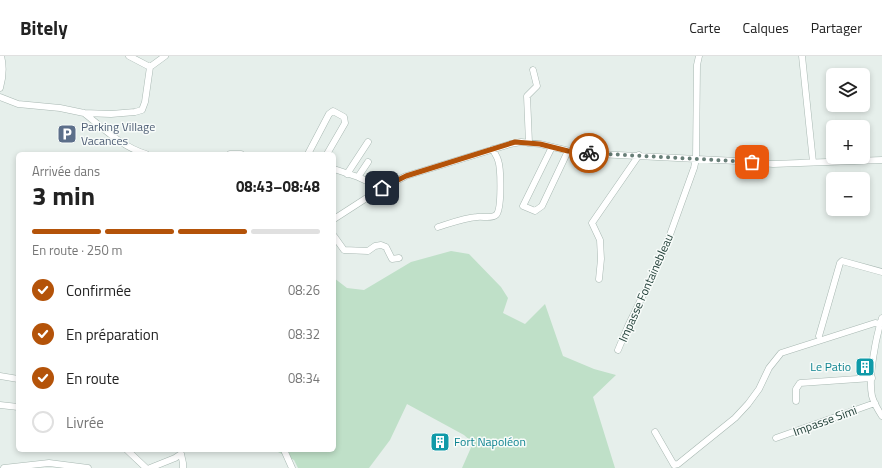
<!DOCTYPE html>
<html lang="fr">
<head>
<meta charset="utf-8">
<style>
  body { margin:0; font-family:"Titillium Web",sans-serif; background:#f6f6f6; color:#222; height:100vh; display:flex; flex-direction:column; font-size:15px; white-space:nowrap }
  * { box-sizing:border-box; margin:0 }
  p { font-size:13px; color:#767676 }
  .icon { flex:none; width:22px; height:22px; fill:none; stroke:currentColor; stroke-width:2; stroke-linecap:round; stroke-linejoin:round }
  .map { position:relative; flex:1; overflow:hidden }
  .details { position:absolute; left:16px; top:96px; width:320px; height:300px; display:flex; flex-direction:column; background:#fff; border-radius:6px; box-shadow:0 2px 6px #0003 }
  .details>* { flex:none }
  .fabs { position:absolute; left:826px; top:12px; display:grid; gap:8px }
  .fabs a { display:grid; place-items:center; width:44px; height:44px; border-radius:6px; background:#fff; box-shadow:0 2px 6px #0003; font-size:20px }
  .pin { position:absolute; display:grid; place-items:center; width:34px; height:34px; color:#fff; margin:-17px; border-radius:8px; box-shadow:0 2px 6px #0006 }
  .courier { position:absolute; display:grid; place-items:center; width:40px; height:40px; margin:-20px; border:3px solid #b45309; border-radius:50%; background:#fff; color:#222; box-shadow:0 1px 5px #0007 }
  .summary em { font-style:normal; font-weight:700 }
  .summary div { display:flex; flex-direction:column-reverse }
  .summary { display:flex; align-items:center; justify-content:space-between; height:68px; padding:0 16px }
  h1 { font-size:26px; font-weight:700; line-height:30px }
  .bar { display:grid; grid-template-columns:repeat(4,1fr); gap:6px 4px; align-content:center; height:48px; padding:0 16px }
  .bar i { height:5px; border-radius:3px; background:#e0e0e0 }
  .bar .active { background:#b45309 }
  .bar p { grid-column:span 4 }
  ol { padding:0 16px; list-style:none }
  li { display:flex; align-items:center; gap:12px; height:44px }
  li p { margin-inline-start:auto }
  li .icon { padding:4px; border-radius:50%; background:#b45309; color:#fff; stroke-width:4 }
  li:last-child { color:#767676 }
  li i { width:22px; height:22px; border:2px solid #e0e0e0; border-radius:50% }
  header { display:flex; align-items:center; gap:24px; box-sizing:border-box; height:56px; padding:0 20px; background:#fff; border-bottom:1px solid #e0e0e0 }
  header strong { font-size:19px }
  nav { display:flex; gap:22px; margin-inline-start:auto; font-size:14px }
  .map>svg:first-child { display:block }
  .green { fill:#bfe0c8 }
  .lines { fill:none; stroke-linecap:round; stroke-linejoin:round }
  .minor-casing { stroke:#a8b8b2; stroke-width:7 }
  .minor { stroke:#fff; stroke-width:6 }
  .done { stroke:#687f78; stroke-width:4; stroke-dasharray:0 7.2 }
  .route { stroke:#b45309; stroke-width:5 }
  .labels { text-anchor:middle; stroke-width:3; stroke-linejoin:round; paint-order:stroke }
  .service-label { font-size:12px; fill:#4e5e75; stroke:#f7fbf9; text-anchor:start }
  .street-label { font-size:12px; fill:#24423a; stroke:#f7fbf9 }
  .culture-label { font-size:12px; fill:#0d838f; stroke:#f7fbf9; text-anchor:end }
</style>
</head>
<body>
<header>
<strong>Bitely</strong>
<nav><a>Carte</a><a>Calques</a><a>Partager</a></nav>
</header>
<div class="map">
<svg width="882" height="412" viewBox="0 0 882 412">
  <rect width="100%" height="100%" fill="#e6efeb"/>
  <path class="green" d="M 451,195 L 469,198 L 501,231 L 508,242 L 503,257 L 525,268 L 545,248 L 563,300 L 594,313 L 616,319 L 593,341 L 615,412 L 462,412 L 473,387 L 464,379 L 407,348 L 390,384 L 369,412 L 298,412 L 294,404 L 274,394 L 334,394 L 334,222 L 347,232 L 364,234 L 411,206 Z"/>
  <g class="lines">
    <g class="minor-casing">
      <path id="minor" d="M 129,0 L 150,11
        M 802,0 L 813,106
        M 0,32 C 3,21 4,11 1,0
        M 0,41 L 18,48 L 60,52 L 84,57 L 111,58 L 135,56 L 142,54 L 145,46 L 150,11 L 165,0
        M 84,57 C 103,72 122,91 146,98
        M 529,87 L 527,40 L 537,30 L 533,14
        M 552,91 L 523,150 L 535,155 L 542,150 L 568,95
        M 230,98 L 241,98
        M 308,98 L 329,58 L 333,55 L 344,61 L 345,67 L 327,98
        M 334,113 L 358,121 L 382,132
        M 347,118 L 368,86
        M 358,121 L 368,106
        M 334,163 L 382,132 L 406,120 L 510,88 L 521,86 L 540,88 L 578,97 L 737,105 L 773,108 L 882,104
        M 438,171 C 451,167 464,162 477,161 C 483,160 491,163 496,159 C 502,154 501,112 498,104 C 497,100 494,97 493,93
        M 334,180 L 344,194 L 368,195 L 375,190 L 381,189 L 386,191 L 392,203 L 399,202
        M 599,223 L 601,203 L 600,184 L 592,167 L 639,99
        M 882,262 C 876,281 868,321 872,340 C 874,347 878,354 882,360
        M 819,280 L 840,207 L 842,205 L 882,216
        M 618,294 L 628,270 L 663,198 L 694,112 L 696,103 L 697,9 L 699,0
        M 0,320 L 18,323
        M 796,345 L 796,333 L 800,327 L 872,322
        M 0,349 L 18,351
        M 655,376 L 674,409 L 678,408 L 735,362 L 748,348 L 759,333 L 769,312 L 781,297 L 875,267 L 880,268
        M 776,382 L 875,347
        M 127,394 L 146,412
        M 284,394 L 292,412
        M 181,398 L 183,407 L 183,412
        M 4,412 L 49,407 L 88,412
        M 150,412 L 175,402 L 181,398"/>
    </g>
    <use href="#minor" class="minor"/>
  </g>
  <g class="lines">
    <path class="done" d="M 589,97 L 752,106"/>
    <path class="route" d="M 382,132 L 406,120 L 515,86 L 540,88 L 568,95 L 589,97"/>
  </g>
  <defs>
    <g id="parking-square" transform="scale(1)"><rect x="-9" y="-9" width="18" height="18" rx="4" fill="#5c6f8a" stroke="#f7fbf9"/><path d="M-3.5-5.5H1a3.5 3.5 0 0 1 0 7H-1V5.5H-3.5ZM-1-3.4V-.6H.8a1.4 1.4 0 0 0 0-2.8Z" fill="#fff"/></g>
    <g id="building-square" transform="scale(1)"><rect x="-9" y="-9" width="18" height="18" rx="4" fill="#0f9aa8" stroke="#f7fbf9"/><path d="M-4-6H4V6H1V3H-1V6H-4ZM-2.5-4.3h1.7v1.8h-1.7ZM.8-4.3h1.7v1.8H.8ZM-2.5-1h1.7V.8h-1.7ZM.8-1h1.7V.8H.8Z" fill="#fff"/></g>
  </defs>
  <g fill-rule="evenodd">
    <use href="#parking-square" x="67" y="78"/>
    <use href="#building-square" x="865" y="311"/>
    <use href="#building-square" x="440" y="386"/>
  </g>
  <g class="labels">
    <g class="service-label">
      <text x="81" y="75">Parking Village<tspan x="81" dy="14">Vacances</tspan></text>
    </g>
    <g class="street-label">
      <text transform="translate(646 232) rotate(-66)" y="4">Impasse Fontainebleau</text>
      <text transform="translate(825 365) rotate(-20)" y="4">Impasse Simi</text>
    </g>
    <g class="culture-label">
      <text x="851" y="315">Le Patio</text>
      <text x="454" y="390" text-anchor="start">Fort Napoléon</text>
    </g>
  </g>
</svg>
<div class="fabs">
<a><svg class="icon" aria-label="layers" viewBox="0 0 24 24"><path d="M12 4l9 5-9 5-9-5zM3 14l9 5 9-5"/></svg></a>
<a>+</a>
<a>−</a>
</div>
<div class="pin" style="left:752px;top:106px;background:#ea580c"><svg class="icon" aria-label="bag" viewBox="0 0 24 24"><path d="M5 8h14l-1 12H6zM9 8a3 3 0 0 1 6 0"/></svg></div>
<div class="pin" style="left:382px;top:132px;background:#1f2937"><svg class="icon" aria-label="home" viewBox="0 0 24 24"><path d="M3 11l9-7 9 7M6 9v11h12V9"/></svg></div>
<div class="courier" style="left:589px;top:97px"><svg class="icon" aria-label="bike" viewBox="0 0 24 24"><circle cx="6" cy="16" r="4"/><circle cx="18" cy="16" r="4"/><path d="M6 16l4-8h5l3 8M10 8l3 8H6M13 5h3"/></svg></div>
<section class="details">
<div class="summary"><div><h1>3 min</h1><p>Arrivée dans</p></div><em>08:43–08:48</em></div>
<div class="bar"><i class="active"></i><i class="active"></i><i class="active"></i><i></i><p>En route · 250 m</p></div>
<ol>
<li><svg class="icon" aria-label="check" viewBox="0 0 24 24"><path d="M5 12l5 5 9-10"/></svg>Confirmée<p>08:26</p></li>
<li><svg class="icon" aria-label="check" viewBox="0 0 24 24"><path d="M5 12l5 5 9-10"/></svg>En préparation<p>08:32</p></li>
<li><svg class="icon" aria-label="check" viewBox="0 0 24 24"><path d="M5 12l5 5 9-10"/></svg>En route<p>08:34</p></li>
<li><i></i>Livrée</li>
</ol>
</section>
</div>
</body>
</html>
